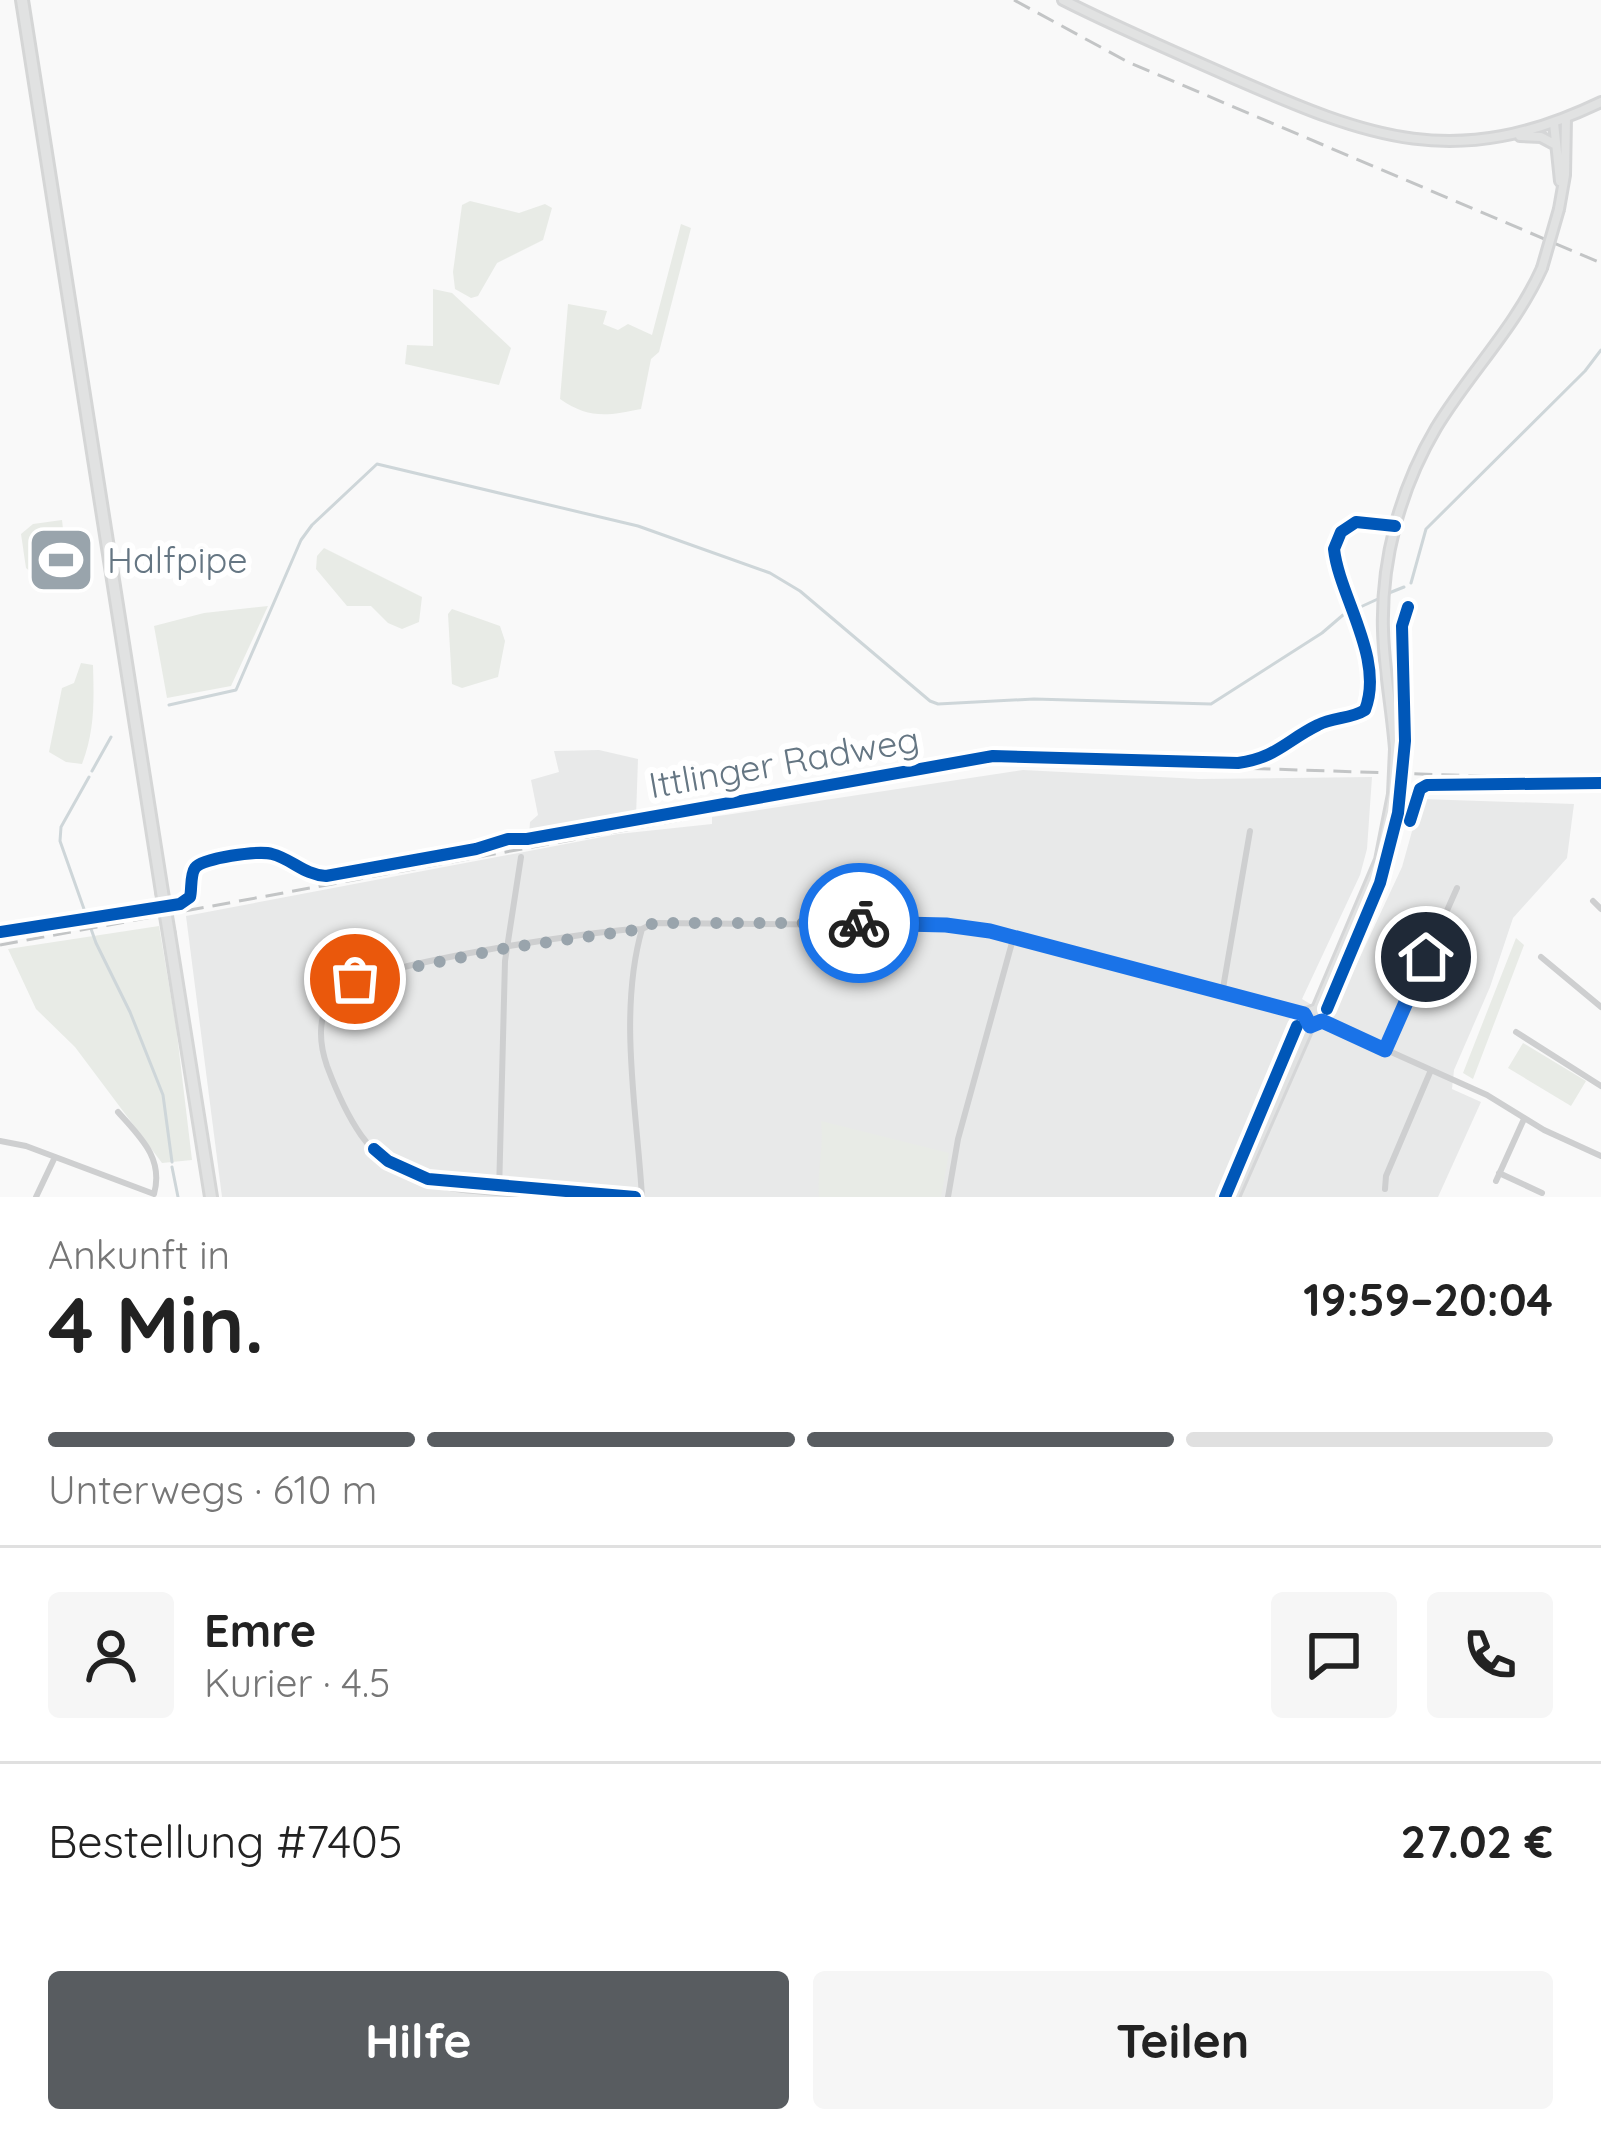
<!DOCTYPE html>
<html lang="de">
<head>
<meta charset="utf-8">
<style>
  body { margin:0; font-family:Quicksand,sans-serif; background:#f6f6f6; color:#222; height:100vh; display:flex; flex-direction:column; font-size:45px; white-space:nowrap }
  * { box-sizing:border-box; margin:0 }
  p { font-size:39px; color:#767676 }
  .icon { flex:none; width:66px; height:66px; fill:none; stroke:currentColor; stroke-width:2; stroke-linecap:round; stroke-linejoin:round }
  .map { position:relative; height:1197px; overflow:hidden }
  .sheet { display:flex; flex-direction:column; background:#fff; flex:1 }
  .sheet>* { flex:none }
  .pin { position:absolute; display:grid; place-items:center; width:102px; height:102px; color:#fff; margin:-51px; border:6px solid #fff; border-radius:50%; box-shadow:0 3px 12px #0007 }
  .courier { position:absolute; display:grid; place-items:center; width:120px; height:120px; margin:-60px; border:9px solid #1a73e8; border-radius:50%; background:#fff; color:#222; box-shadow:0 3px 15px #0007 }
  .summary em { font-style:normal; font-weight:800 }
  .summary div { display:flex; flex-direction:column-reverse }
  .summary { display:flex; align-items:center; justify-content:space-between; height:204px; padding:0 48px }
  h1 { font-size:78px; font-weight:800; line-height:90px }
  .bar { display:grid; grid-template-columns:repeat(4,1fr); gap:18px 12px; align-content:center; height:144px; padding:0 48px }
  .bar i { height:15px; border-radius:9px; background:#e0e0e0 }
  .bar .active { background:#585c60 }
  .bar p { grid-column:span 4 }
  .line { display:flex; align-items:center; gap:30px; padding:0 48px; border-top:3px solid #e0e0e0 }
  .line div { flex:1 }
  .round { display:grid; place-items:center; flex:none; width:126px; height:126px; border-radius:12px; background:#f6f6f6 }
  .button { display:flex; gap:24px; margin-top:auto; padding:24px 48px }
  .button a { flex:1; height:138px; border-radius:12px; background:#585c60; color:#fff; font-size:48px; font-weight:800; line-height:138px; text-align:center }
  .button a+a { background:#f6f6f6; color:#222 }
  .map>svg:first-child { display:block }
  .built { fill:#e8e9e9 }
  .green { fill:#e8ebe6 }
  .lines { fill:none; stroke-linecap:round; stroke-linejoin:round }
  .stream { stroke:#ced6d9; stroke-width:3 }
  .secondary-casing { stroke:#d5d6d7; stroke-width:14 }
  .highway-casing { stroke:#d5d6d6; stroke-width:16 }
  .street { stroke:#cecfd0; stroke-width:6 }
  .secondary { stroke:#e1e2e2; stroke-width:8 }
  .highway { stroke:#e1e2e2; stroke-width:10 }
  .rail { stroke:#c3c5c6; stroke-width:3; stroke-dasharray:18 9; stroke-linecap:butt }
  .secondary-bridge-casing { stroke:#d5d6d7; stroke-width:14; stroke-linecap:butt }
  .highway-bridge-casing { stroke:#d5d6d6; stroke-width:16; stroke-linecap:butt }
  .secondary-bridge { stroke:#e1e2e2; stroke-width:8 }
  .highway-bridge { stroke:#e1e2e2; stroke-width:10 }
  .cycleway-casing { stroke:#fff; stroke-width:20 }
  .cycleway { stroke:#0057b8; stroke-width:12 }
  .done { stroke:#99a4ac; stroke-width:12; stroke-dasharray:0 21.6 }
  .route { stroke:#1a73e8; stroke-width:15 }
  .labels { text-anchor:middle; stroke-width:12; stroke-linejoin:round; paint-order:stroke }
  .poi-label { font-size:36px; fill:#657683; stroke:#fff; text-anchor:start }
  .street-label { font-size:36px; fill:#657683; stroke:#fff }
</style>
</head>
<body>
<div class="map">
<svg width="1601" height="1197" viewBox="0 0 1601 1197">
  <rect width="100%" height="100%" fill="#f9f9f9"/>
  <path class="built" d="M 599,750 L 638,759 L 636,817 L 529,836 L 530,822 L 538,815 L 531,780 L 559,772 L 554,751 Z
    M 1023,770 L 1199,779 L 1372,777 L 1367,849 L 1360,875 L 1302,999 L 1332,1017 L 1402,867 L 1421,799 L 1574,804 L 1567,858 L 1513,918 L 1490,987 L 1454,1070 L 1452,1089 L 1481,1102 L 1438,1197 L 222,1197 L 186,916 L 618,834 L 712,824 L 712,817 Z"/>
  <path class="green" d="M 470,201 L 519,213 L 545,204 L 552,208 L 543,240 L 497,263 L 478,296 L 471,298 L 455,289 L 453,272 L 462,205 Z
    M 681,224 L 691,228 L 659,352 L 651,359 L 641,409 C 607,416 589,419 560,399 L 568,304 L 607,311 L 603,324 L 618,330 L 628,324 L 652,335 Z
    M 433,289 L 452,293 L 511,348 L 499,385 L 405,364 L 407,345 L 433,346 Z
    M 62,520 L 67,564 L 59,574 L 38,578 L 26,568 L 21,534 L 33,524 Z
    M 324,548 L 422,597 L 419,622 L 402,629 L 388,623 L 371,606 L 347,606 L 316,569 L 317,556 Z
    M 268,606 L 231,686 L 167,698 L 154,626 L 204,613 Z
    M 452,609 L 500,626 L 505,641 L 498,677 L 462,688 L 452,684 L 448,614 Z
    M 81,663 L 93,665 C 94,701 95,730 82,764 L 66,762 L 49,752 L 62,688 L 74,683 Z
    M 159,926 L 176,1026 L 192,1160 L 162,1163 L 75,1047 L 36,1009 L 8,949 Z
    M 1516,938 L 1524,945 L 1473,1079 L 1463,1073 Z
    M 1523,1043 L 1586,1081 L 1571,1106 L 1508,1068 Z
    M 821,1121 L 949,1153 L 941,1197 L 819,1197 C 817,1170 824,1147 821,1121 Z"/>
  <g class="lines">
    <path class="stream" d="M 1411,583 L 1426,529 L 1585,371 L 1601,350
      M 1389,593 L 1404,587
      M 169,705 L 236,690 L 301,540 L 312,525 L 377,464 L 638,526 L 770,573 L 800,591 L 930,701 L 938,704 L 1034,699 L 1211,704 L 1322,633 L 1343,615 L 1380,598
      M 92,771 L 111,737
      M 89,777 L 61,827 L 60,841 L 96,943 L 130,1012 L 163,1095 L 172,1162
      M 172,1167 L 178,1197"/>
    <g class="secondary-casing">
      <path id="secondary" d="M 1063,0 C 1118,28 1175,52 1231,77 C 1370,138 1455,172 1601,102
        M 1554,123 L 1560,181
        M 1520,136 L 1541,137 L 1556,145
        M 1559,209 L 1565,175 L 1566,118
        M 1395,749 C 1392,709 1384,670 1383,630 C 1381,560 1400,489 1436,428 C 1469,373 1515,328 1542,268
        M 1317,1009 L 1304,1014 L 1309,1026 L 1322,1021 L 1317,1009 L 1380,860 L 1393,794
        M 1234,1197 L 1309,1026"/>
    </g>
    <g class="highway-casing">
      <path id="highway" d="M 22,0 L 162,892
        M 169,934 L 211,1197"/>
    </g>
    <path class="street" d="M 1593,901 L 1601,909
      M 642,929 C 618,1013 637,1111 642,1197
      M 1541,957 L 1601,1007
      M 1222,994 L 1250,831
      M 1322,1021 L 1487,1095 L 1544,1130 L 1601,1156
      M 1516,1032 L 1601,1086
      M 1385,1050 L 1457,888
      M 118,1112 C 140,1137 164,1158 154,1194
      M 0,1141 L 26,1146 L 154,1194
      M 1499,1173 L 1542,1193
      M 1496,1181 L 1524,1119
      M 1385,1189 L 1386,1176 L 1431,1070
      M 499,1193 L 505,961 L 521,857
      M 36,1197 L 55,1157
      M 553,1197 C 424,1187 376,1197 327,1066 C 318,1040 317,1010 339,990 C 365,966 597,929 642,929 L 654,923 L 968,926 L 1304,1014
      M 948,1197 L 958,1139 L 1013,939"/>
    <use href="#secondary" class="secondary"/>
    <use href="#highway" class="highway"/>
    <path class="rail" d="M 1014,0 L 1128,62 L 1601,263
      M 0,945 L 979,765 L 1061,762 L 1601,780"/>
    <g class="secondary-bridge-casing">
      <path id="secondary-bridge" d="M 1542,268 L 1559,209
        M 1393,794 L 1395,749"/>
    </g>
    <g class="highway-bridge-casing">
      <path id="highway-bridge" d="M 162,892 L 169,934"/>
    </g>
    <use href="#secondary-bridge" class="secondary-bridge"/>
    <use href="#highway-bridge" class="highway-bridge"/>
    <g class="cycleway-casing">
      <path id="cycleway" d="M 1410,821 L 1420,789 L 1427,785 L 1601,783
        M 0,932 L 180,904 L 190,897 C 192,890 190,875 195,868 C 202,858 259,850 272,854 C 292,859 304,875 326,876 L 476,849 L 508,839 L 527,839 L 993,756 L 1238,763 C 1276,758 1287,740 1318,725 C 1333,717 1351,719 1365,710 C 1385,659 1339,596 1334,549 L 1341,532 L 1356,522 L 1395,526
        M 1327,1009 L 1380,883 L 1398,813 L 1405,741 L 1402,626 L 1408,607
        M 374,1149 L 388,1161 L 428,1179 L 635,1197
        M 1225,1197 L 1297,1026"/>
    </g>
    <use href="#cycleway" class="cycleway"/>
  </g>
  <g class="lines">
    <path class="done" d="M 355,979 L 507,948 L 642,929 L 654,923 L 859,923"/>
    <path class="route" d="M 859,923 L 946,925 L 990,931 L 1304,1014 L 1310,1026 L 1322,1021 L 1385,1050 L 1426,957"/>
  </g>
  <defs>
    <g id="stadium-square" transform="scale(3.45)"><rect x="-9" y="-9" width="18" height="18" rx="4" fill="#99a4ac" stroke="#fff"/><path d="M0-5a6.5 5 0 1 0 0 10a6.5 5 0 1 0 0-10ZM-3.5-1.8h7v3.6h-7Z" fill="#fff"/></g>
  </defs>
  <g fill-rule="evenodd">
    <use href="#stadium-square" x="61" y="560"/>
  </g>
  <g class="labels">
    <g class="poi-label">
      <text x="107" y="573">Halfpipe</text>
    </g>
    <g class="street-label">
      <text transform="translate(784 762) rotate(-10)" y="13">Ittlinger Radweg</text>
    </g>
  </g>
</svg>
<div class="pin" style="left:355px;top:979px;background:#ea580c"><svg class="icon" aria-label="bag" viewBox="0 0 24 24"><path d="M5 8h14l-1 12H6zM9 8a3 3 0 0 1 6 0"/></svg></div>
<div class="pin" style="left:1426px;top:957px;background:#1f2937"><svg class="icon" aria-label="home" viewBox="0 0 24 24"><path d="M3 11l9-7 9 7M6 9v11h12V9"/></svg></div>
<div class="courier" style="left:859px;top:923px"><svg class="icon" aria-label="bike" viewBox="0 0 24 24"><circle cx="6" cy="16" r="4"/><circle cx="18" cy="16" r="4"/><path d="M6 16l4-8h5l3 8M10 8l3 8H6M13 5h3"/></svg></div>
</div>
<section class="sheet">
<div class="summary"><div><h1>4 Min.</h1><p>Ankunft in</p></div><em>19:59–20:04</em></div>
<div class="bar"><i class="active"></i><i class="active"></i><i class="active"></i><i></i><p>Unterwegs · 610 m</p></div>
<div class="line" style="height:216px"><a class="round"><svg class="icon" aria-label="person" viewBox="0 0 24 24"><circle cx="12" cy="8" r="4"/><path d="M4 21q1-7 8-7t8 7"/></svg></a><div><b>Emre</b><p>Kurier · 4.5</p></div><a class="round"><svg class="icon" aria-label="chat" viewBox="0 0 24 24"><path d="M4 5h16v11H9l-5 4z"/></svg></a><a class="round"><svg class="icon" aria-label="phone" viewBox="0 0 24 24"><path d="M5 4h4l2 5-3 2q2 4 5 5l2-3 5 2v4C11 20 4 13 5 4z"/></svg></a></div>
<div class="line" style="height:156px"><div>Bestellung #7405</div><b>27.02 €</b></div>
<div class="button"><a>Hilfe</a><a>Teilen</a></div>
</section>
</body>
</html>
